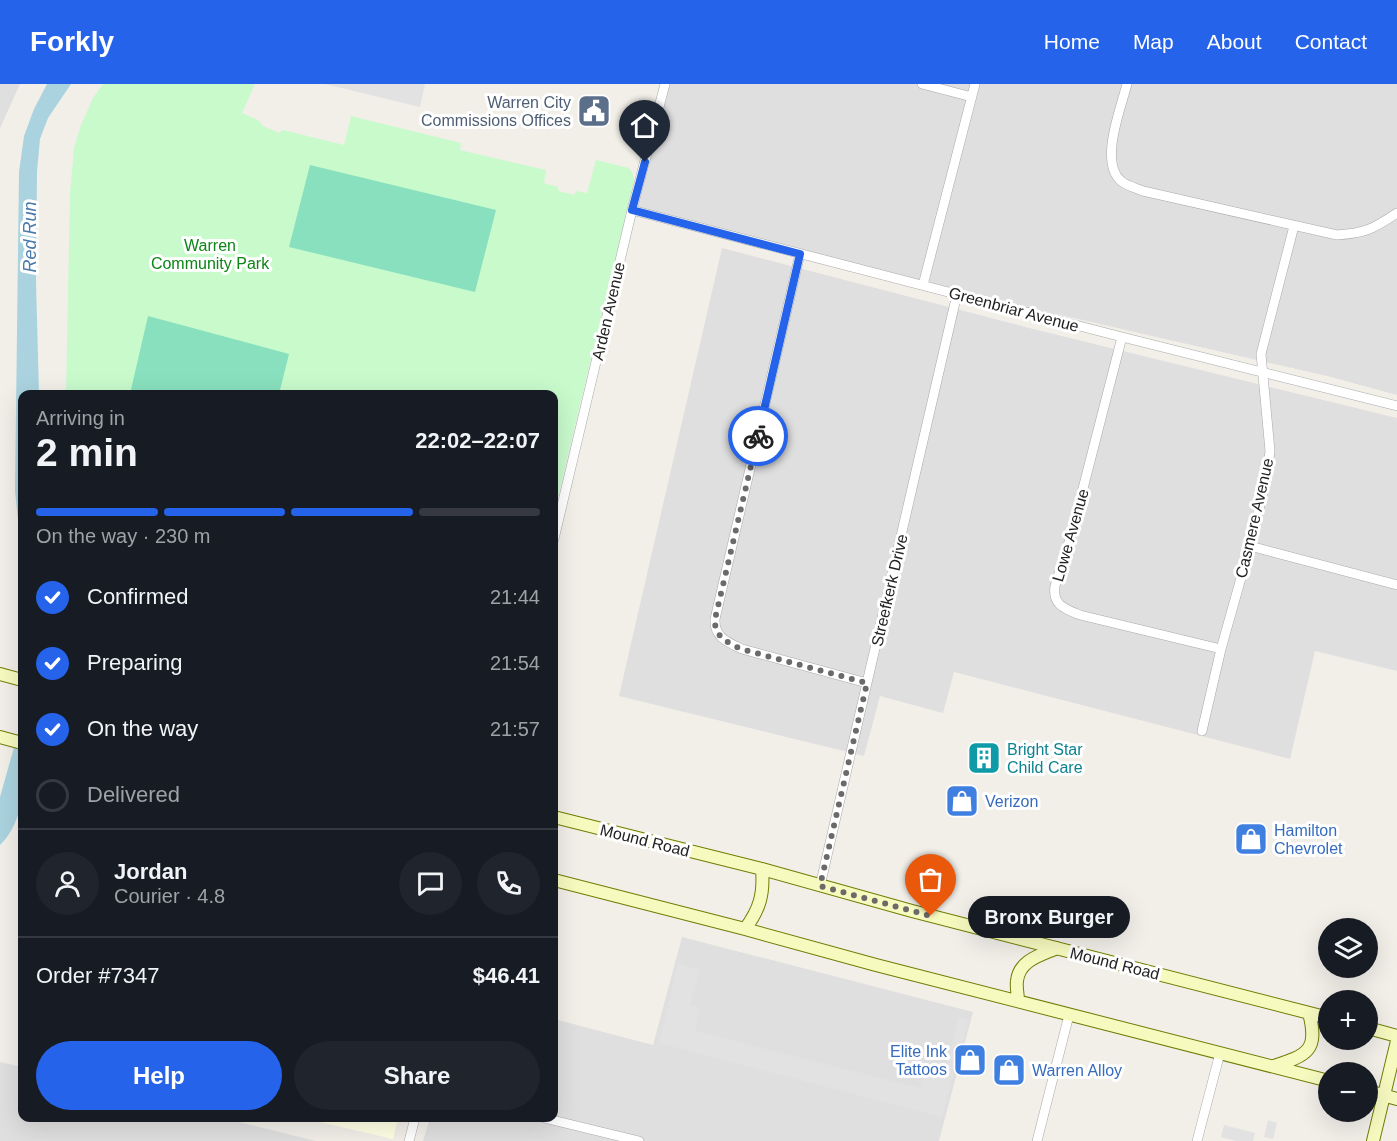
<!DOCTYPE html>
<html lang="en">
<head>
<meta charset="utf-8">
<style>
  body { margin:0; font-family:Arial,sans-serif; background:#20242c; color:#f1f3f6; height:100vh; display:flex; flex-direction:column; font-size:22px; white-space:nowrap }
  * { box-sizing:border-box; margin:0 }
  p { font-size:20px; color:#9ea1a6 }
  .icon { flex:none; width:33px; height:33px; fill:none; stroke:currentColor; stroke-width:2; stroke-linecap:round; stroke-linejoin:round }
  .map { position:relative; flex:1; overflow:hidden }
  .drawer { position:absolute; left:18px; top:306px; width:540px; height:732px; display:flex; flex-direction:column; background:#171b24; border-radius:12px; box-shadow:0 6px 24px #0002 }
  .drawer>* { flex:none }
  .fabs { position:absolute; left:1318px; top:834px; display:grid; gap:12px }
  .fabs a { display:grid; place-items:center; width:60px; height:60px; border-radius:50%; background:#171b24; box-shadow:0 6px 24px #0002; font-size:30px }
  .pin { position:absolute; display:grid; place-items:center; width:51px; height:51px; color:#fff; margin:-62px -26px; border-radius:50% 50% 50% 0; rotate:-45deg; box-shadow:0 0 6px #0007 }
  .pin .icon { rotate:45deg }
  .courier { position:absolute; display:grid; place-items:center; width:60px; height:60px; margin:-30px; border:4px solid #2563eb; border-radius:50%; background:#fff; color:#222; box-shadow:0 2px 8px #0007 }
  .bubble { position:absolute; height:42px; border-radius:21px; background:#171b24; box-shadow:0 6px 24px #0002; font-size:20px; font-weight:700; line-height:42px; text-align:center }
  .head em { font-style:normal; font-weight:700 }
  .head div { display:flex; flex-direction:column-reverse }
  .head { display:flex; align-items:center; justify-content:space-between; height:102px; padding:0 18px }
  h1 { font-size:39px; font-weight:700; line-height:45px }
  .bar { display:grid; grid-template-columns:repeat(4,1fr); gap:9px 6px; align-content:center; height:72px; padding:0 18px }
  .bar i { height:8px; border-radius:4px; background:#363941 }
  .bar .on { background:#2563eb }
  .bar p { grid-column:span 4 }
  .line { display:flex; align-items:center; gap:15px; padding:0 18px; border-top:2px solid #363941 }
  .line div { flex:1 }
  .round { display:grid; place-items:center; flex:none; width:63px; height:63px; border-radius:32px; background:#20242c }
  ol { padding:0 18px; list-style:none }
  li { display:flex; align-items:center; gap:18px; height:66px }
  li p { margin-inline-start:auto }
  li .icon { padding:6px; border-radius:50%; background:#2563eb; color:#fff; stroke-width:4 }
  li:last-child { color:#9ea1a6 }
  li i { width:33px; height:33px; border:3px solid #363941; border-radius:50% }
  .button { display:flex; gap:12px; margin-top:auto; padding:12px 18px }
  .button a { flex:1; height:69px; border-radius:36px; background:#2563eb; color:#fff; font-size:24px; font-weight:700; line-height:69px; text-align:center }
  .button a+a { background:#20242c; color:#f1f3f6 }
  header { display:flex; align-items:center; gap:36px; box-sizing:border-box; height:84px; padding:0 30px; background:#2563eb; color:#fff }
  header strong { font-size:28px }
  nav { display:flex; gap:33px; margin-inline-start:auto; font-size:21px }
  .map>svg:first-child { display:block }
  .residential { fill:#e0dfdf }
  .education { fill:#ffffe5 }
  .park { fill:#c8facc }
  .pitch { fill:#88e0be }
  .parking { fill:#e2e2e2 }
  .water { fill:#aad3df }
  .lines { fill:none; stroke-linecap:round; stroke-linejoin:round }
  .street-casing { stroke:#a9a9a9; stroke-width:10 }
  .secondary-casing { stroke:#707d05; stroke-width:14 }
  .street { stroke:#fff; stroke-width:9 }
  .secondary { stroke:#f7fabf; stroke-width:12 }
  .done { stroke:#6b6a68; stroke-width:6; stroke-dasharray:0 10.8 }
  .route { stroke:#2563eb; stroke-width:8 }
  .labels { text-anchor:middle; stroke-width:6; stroke-linejoin:round; paint-order:stroke }
  .service-label { font-size:16px; fill:#4e5e75; stroke:#fff; text-anchor:end }
  .park-label { font-size:16px; fill:#0c8416; stroke:#fff }
  .street-label { font-size:16px; fill:#222; stroke:#fff }
  .culture-label { font-size:16px; fill:#0d838f; stroke:#fff; text-anchor:start }
  .shop-label { font-size:16px; fill:#366cbe; stroke:#fff; text-anchor:start }
  .water-label { font-size:18px; font-style:italic; fill:#4a7aab; stroke:#fff }
</style>
</head>
<body>
<header>
<strong>Forkly</strong>
<nav><a>Home</a><a>Map</a><a>About</a><a>Contact</a></nav>
</header>
<div class="map">
<svg width="1397" height="1057" viewBox="0 0 1397 1057">
  <rect width="100%" height="100%" fill="#f2efe9"/>
  <path class="residential" d="M 0,0 L 20,0 L 0,44 Z
    M 663,0 L 1397,0 L 1397,311 L 1327,292 L 856,184 L 632,126 Z
    M 722,164 L 1033,245 L 1397,334 L 1397,587 L 1315,567 L 1290,675 L 954,588 L 943,629 L 880,612 L 864,672 L 619,612 Z
    M 682,853 L 973,928 L 939,1057 L 423,1057 L 430,1034 L 554,1034 L 554,935 L 653,961 Z
    M 0,978 L 22,983 L 22,1034 L 223,1034 L 316,1057 L 0,1057 Z"/>
  <path class="education" d="M 303,1034 L 398,1034 L 393,1055 Z"/>
  <path class="park" d="M 103,0 L 255,0 L 242,29 L 258,36 L 263,42 L 279,49 L 283,46 L 344,61 L 351,32 L 461,59 L 460,66 L 546,86 L 544,99 L 558,103 L 559,107 L 574,111 L 576,107 L 587,109 L 596,76 L 629,84 L 633,90 L 634,96 L 554,429 L 554,310 L 66,310 L 70,109 L 74,64 L 81,41 L 93,14 Z"/>
  <path class="pitch" d="M 310,81 L 496,126 L 475,208 L 289,163 Z
    M 148,232 L 289,270 L 279,310 L 130,310 Z"/>
  <path class="parking" d="M 325,0 L 425,0 L 420,23 Z
    M 678,879 L 700,886 L 690,921 L 700,924 L 695,947 L 920,1004 L 927,982 L 945,987 L 959,933 L 969,936 L 942,1033 L 659,959 Z
    M 1268,1036 L 1277,1039 L 1273,1055 L 1264,1053 Z
    M 1224,1041 L 1255,1049 L 1253,1057 L 1236,1057 L 1221,1053 Z"/>
  <path class="water" d="M 47,0 L 71,0 L 48,34 L 40,55 L 37,87 L 36,198 L 39,310 L 22,310 L 22,475 L 15,407 L 19,88 L 24,52 L 34,25 Z
    M 22,635 L 22,718 C 18,733 12,750 0,761 L 0,713 Z"/>
  <g class="lines">
    <g class="street-casing">
      <path id="street" d="M 922,0 L 972,13
        M 1127,0 C 1121,24 1099,78 1121,97 C 1127,102 1136,104 1143,107 L 1337,151 C 1366,149 1373,145 1397,129
        M 632,126 L 1122,253 L 1397,322
        M 800,170 L 715,535 C 714,553 727,558 742,565 L 867,599
        M 923,201 L 975,0
        M 1122,253 L 1070,455 L 1055,502 C 1052,521 1065,525 1080,531 L 1221,565
        M 554,455 L 632,126 L 665,0
        M 1250,462 L 1397,501
        M 1202,647 L 1221,565 L 1250,462 L 1266,396 L 1270,367 L 1261,270 L 1294,142
        M 820,802 L 957,210
        M 544,1034 L 639,1057
        M 409,1057 L 415,1034
        M 1037,1057 L 1069,931
        M 1197,1057 L 1220,969"/>
    </g>
    <g class="secondary-casing">
      <path id="secondary" d="M 0,590 L 22,596
        M 0,653 L 22,659
        M 554,733 L 762,785 L 912,827 L 1329,934
        M 554,796 L 745,845 L 876,881 L 1329,997
        M 745,845 C 760,825 764,810 762,785
        M 1018,917 C 1018,911 1016,903 1017,897 C 1019,876 1041,871 1057,864
        M 1368,944 L 1397,952
        M 1274,982 C 1307,971 1319,967 1309,929
        M 1368,1007 L 1397,1015
        M 1373,1057 L 1397,957"/>
    </g>
    <use href="#street" class="street"/>
    <use href="#secondary" class="secondary"/>
  </g>
  <g class="lines">
    <path class="done" d="M 758,352 L 715,535 C 714,553 727,558 741,565 L 867,599 L 820,802 L 931,832"/>
    <path class="route" d="M 645,78 L 632,126 L 800,170 L 758,352"/>
  </g>
  <defs>
    <g id="civic-square" transform="scale(1.725)"><rect x="-9" y="-9" width="18" height="18" rx="4" fill="#5c6f8a" stroke="#fff"/><path d="M-.6-6.5H3V-4.5H.6V-3L4-1V1h2V6H-6V1h2V-1L-.6-3ZM-1.2 2.5V6h2.4V2.5Z" fill="#fff"/></g>
    <g id="building-square" transform="scale(1.725)"><rect x="-9" y="-9" width="18" height="18" rx="4" fill="#0f9aa8" stroke="#fff"/><path d="M-4-6H4V6H1V3H-1V6H-4ZM-2.5-4.3h1.7v1.8h-1.7ZM.8-4.3h1.7v1.8H.8ZM-2.5-1h1.7V.8h-1.7ZM.8-1h1.7V.8H.8Z" fill="#fff"/></g>
    <g id="shop-square" transform="scale(1.725)"><rect x="-9" y="-9" width="18" height="18" rx="4" fill="#3f7fe0" stroke="#fff"/><path d="M-5-2.5h2.3a2.7 3.5 0 0 1 5.4 0H5L5.5 6h-11ZM-1.5-2.5h3a1.5 2.3 0 0 0-3 0Z" fill="#fff"/></g>
  </defs>
  <g fill-rule="evenodd">
    <use href="#civic-square" x="594" y="27"/>
    <use href="#building-square" x="984" y="674"/>
    <use href="#shop-square" x="962" y="717"/>
    <use href="#shop-square" x="1251" y="755"/>
    <use href="#shop-square" x="970" y="976"/>
    <use href="#shop-square" x="1009" y="986"/>
  </g>
  <g class="labels">
    <g class="service-label">
      <text x="571" y="24">Warren City<tspan x="571" dy="18">Commissions Offices</tspan></text>
    </g>
    <g class="park-label">
      <text x="210" y="167">Warren<tspan x="210" dy="18">Community Park</tspan></text>
    </g>
    <g class="street-label">
      <text transform="translate(1014 225) rotate(15)" y="6">Greenbriar Avenue</text>
      <text transform="translate(608 227) rotate(-77)" y="6">Arden Avenue</text>
      <text transform="translate(1254 434) rotate(-77)" y="6">Casmere Avenue</text>
      <text transform="translate(1070 451) rotate(-74)" y="6">Lowe Avenue</text>
      <text transform="translate(889 506) rotate(-77)" y="6">Streefkerk Drive</text>
      <text transform="translate(645 756) rotate(14)" y="6">Mound Road</text>
      <text transform="translate(1115 879) rotate(14)" y="6">Mound Road</text>
    </g>
    <g class="culture-label">
      <text x="1007" y="671">Bright Star<tspan x="1007" dy="18">Child Care</tspan></text>
    </g>
    <g class="shop-label">
      <text x="985" y="723">Verizon</text>
      <text x="1274" y="752">Hamilton<tspan x="1274" dy="18">Chevrolet</tspan></text>
      <text x="947" y="973" text-anchor="end">Elite Ink<tspan x="947" dy="18">Tattoos</tspan></text>
      <text x="1032" y="992">Warren Alloy</text>
    </g>
    <g class="water-label">
      <text transform="translate(30 153) rotate(-90)" y="6">Red Run</text>
    </g>
  </g>
</svg>
<div class="fabs">
<a><svg class="icon" aria-label="layers" viewBox="0 0 24 24"><path d="M12 4l9 5-9 5-9-5zM3 14l9 5 9-5"/></svg></a>
<a>+</a>
<a>−</a>
</div>
<div class="pin" style="left:931px;top:832px;background:#ea580c"><svg class="icon" aria-label="bag" viewBox="0 0 24 24"><path d="M5 8h14l-1 12H6zM9 8a3 3 0 0 1 6 0"/></svg></div>
<div class="pin" style="left:645px;top:78px;background:#1f2937"><svg class="icon" aria-label="home" viewBox="0 0 24 24"><path d="M3 11l9-7 9 7M6 9v11h12V9"/></svg></div>
<div class="courier" style="left:758px;top:352px"><svg class="icon" aria-label="bike" viewBox="0 0 24 24"><circle cx="6" cy="16" r="4"/><circle cx="18" cy="16" r="4"/><path d="M6 16l4-8h5l3 8M10 8l3 8H6M13 5h3"/></svg></div>
<div class="bubble" style="left:968px;top:812px;width:162px">Bronx Burger</div>
<section class="drawer">
<div class="head"><div><h1>2 min</h1><p>Arriving in</p></div><em>22:02–22:07</em></div>
<div class="bar"><i class="on"></i><i class="on"></i><i class="on"></i><i></i><p>On the way · 230 m</p></div>
<ol>
<li><svg class="icon" aria-label="check" viewBox="0 0 24 24"><path d="M5 12l5 5 9-10"/></svg>Confirmed<p>21:44</p></li>
<li><svg class="icon" aria-label="check" viewBox="0 0 24 24"><path d="M5 12l5 5 9-10"/></svg>Preparing<p>21:54</p></li>
<li><svg class="icon" aria-label="check" viewBox="0 0 24 24"><path d="M5 12l5 5 9-10"/></svg>On the way<p>21:57</p></li>
<li><i></i>Delivered</li>
</ol>
<div class="line" style="height:108px"><a class="round"><svg class="icon" aria-label="person" viewBox="0 0 24 24"><circle cx="12" cy="8" r="4"/><path d="M4 21q1-7 8-7t8 7"/></svg></a><div><b>Jordan</b><p>Courier · 4.8</p></div><a class="round"><svg class="icon" aria-label="chat" viewBox="0 0 24 24"><path d="M4 5h16v11H9l-5 4z"/></svg></a><a class="round"><svg class="icon" aria-label="phone" viewBox="0 0 24 24"><path d="M5 4h4l2 5-3 2q2 4 5 5l2-3 5 2v4C11 20 4 13 5 4z"/></svg></a></div>
<div class="line" style="height:78px"><div>Order #7347</div><b>$46.41</b></div>
<div class="button"><a>Help</a><a>Share</a></div>
</section>
</div>
</body>
</html>
